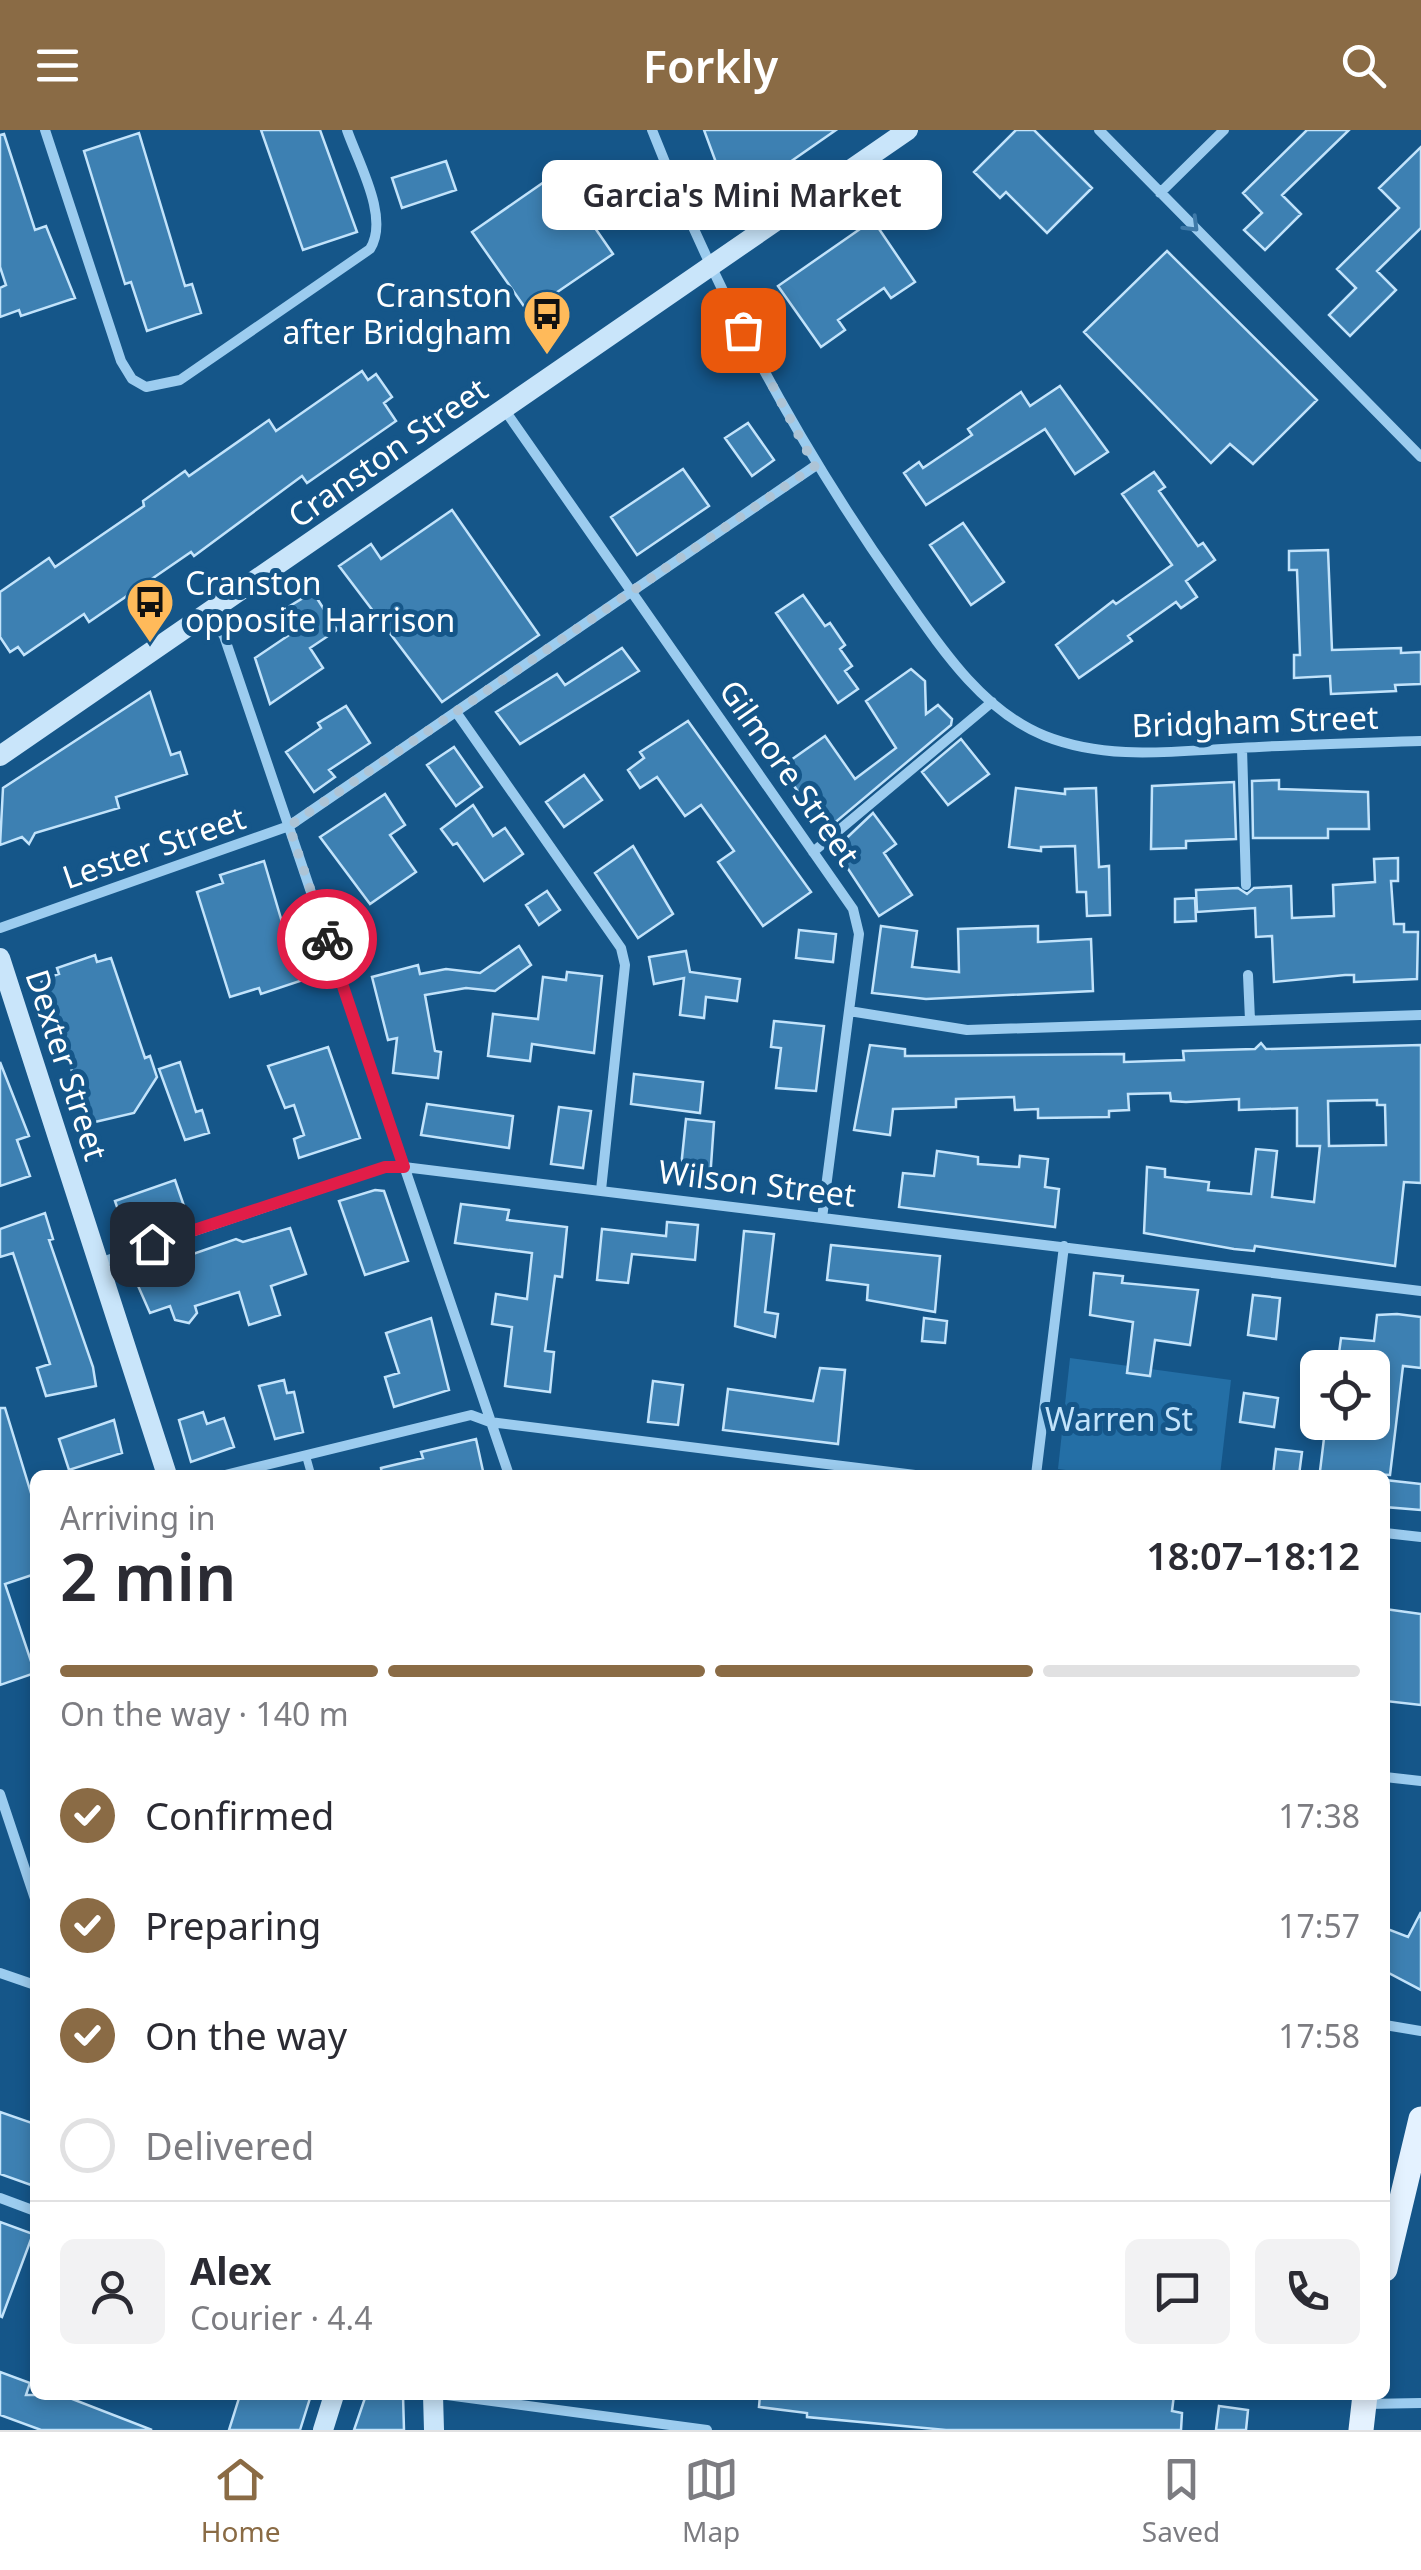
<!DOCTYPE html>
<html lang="en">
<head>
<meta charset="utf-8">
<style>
  body { margin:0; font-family:"Noto Sans",sans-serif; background:#f2f2f3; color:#2b2b33; height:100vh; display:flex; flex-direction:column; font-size:38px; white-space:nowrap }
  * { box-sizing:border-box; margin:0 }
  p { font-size:32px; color:#7c7c81 }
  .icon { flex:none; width:55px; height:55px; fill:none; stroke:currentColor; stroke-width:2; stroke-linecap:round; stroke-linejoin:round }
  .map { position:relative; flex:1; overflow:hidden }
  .side { position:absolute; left:30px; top:1340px; width:1360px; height:930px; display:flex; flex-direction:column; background:#fff; border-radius:15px; box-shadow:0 5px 15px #0003 }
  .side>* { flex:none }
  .tools { position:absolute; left:1300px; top:1220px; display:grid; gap:20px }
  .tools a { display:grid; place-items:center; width:90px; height:90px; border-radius:15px; background:#fff; box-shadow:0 5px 15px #0003; font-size:50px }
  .pin { position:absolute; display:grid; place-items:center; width:85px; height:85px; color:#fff; margin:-42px; border-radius:20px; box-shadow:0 5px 15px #0006 }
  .courier { position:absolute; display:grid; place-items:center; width:100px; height:100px; margin:-50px; border:8px solid #e11d48; border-radius:50%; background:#fff; color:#222; box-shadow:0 2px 12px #0007 }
  .bubble { position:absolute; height:70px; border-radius:15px; background:#fff; box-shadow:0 5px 15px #0003; font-size:32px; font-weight:600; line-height:70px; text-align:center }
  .head em { font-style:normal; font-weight:600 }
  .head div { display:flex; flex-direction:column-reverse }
  .head { display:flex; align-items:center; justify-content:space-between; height:170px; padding:0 30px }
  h1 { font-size:65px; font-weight:600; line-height:75px }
  .bar { display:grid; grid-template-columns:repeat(4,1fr); gap:15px 10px; align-content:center; height:120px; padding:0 30px }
  .bar i { height:12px; border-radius:8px; background:#e1e1e2 }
  .bar .active { background:#8a6b45 }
  .bar p { grid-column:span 4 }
  .line { display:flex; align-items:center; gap:25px; padding:0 30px; border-top:2px solid #e1e1e2 }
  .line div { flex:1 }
  .round { display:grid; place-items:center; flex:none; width:105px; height:105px; border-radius:15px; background:#f2f2f3 }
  ol { padding:0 30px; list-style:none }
  li { display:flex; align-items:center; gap:30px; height:110px }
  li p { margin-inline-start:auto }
  li .icon { padding:10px; border-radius:50%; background:#8a6b45; color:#fff; stroke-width:4 }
  li:last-child { color:#7c7c81 }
  li i { width:55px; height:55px; border:5px solid #e1e1e2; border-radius:50% }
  header { display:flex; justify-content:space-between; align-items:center; height:130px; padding:0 30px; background:#8a6b45; color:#fff; font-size:45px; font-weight:600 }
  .menu { display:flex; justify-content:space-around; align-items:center; height:140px; border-top:2px solid #e1e1e2; background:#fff; font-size:28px; color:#7c7c81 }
  .menu a { display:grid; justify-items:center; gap:5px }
  .menu .active { color:#8a6b45 }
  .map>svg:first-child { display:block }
  .green { fill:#246fa6 }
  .building { fill:#3d80b2; stroke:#c2e3fb; stroke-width:2.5; fill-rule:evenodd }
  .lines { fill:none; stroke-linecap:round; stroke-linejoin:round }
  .lane { stroke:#9cccef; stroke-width:8 }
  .street { stroke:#9cccef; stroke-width:10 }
  .secondary { stroke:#c9e5fa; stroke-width:20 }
  .primary { stroke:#e4f2ff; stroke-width:25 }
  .oneway { stroke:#3e79a8 }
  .done { stroke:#adc4d6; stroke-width:10; stroke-dasharray:0 18 }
  .route { stroke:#e11d48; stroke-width:12 }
  .labels { text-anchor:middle; stroke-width:10; stroke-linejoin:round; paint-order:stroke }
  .poi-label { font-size:32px; fill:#fff; stroke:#155689; text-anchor:end }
  .street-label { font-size:32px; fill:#fff; stroke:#155689 }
  .park-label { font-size:32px; fill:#c2e3fb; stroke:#155689 }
</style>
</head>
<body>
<header><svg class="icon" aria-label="menu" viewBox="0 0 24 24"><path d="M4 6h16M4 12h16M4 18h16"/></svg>Forkly<svg class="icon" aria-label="search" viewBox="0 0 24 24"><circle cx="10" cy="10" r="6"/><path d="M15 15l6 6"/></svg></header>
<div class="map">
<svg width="1421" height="2300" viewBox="0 0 1421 2300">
  <rect width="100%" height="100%" fill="#155689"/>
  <path class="green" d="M 1070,1228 L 1231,1250 L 1220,1345 L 1103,1345 L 1058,1339 Z"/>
  <path class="building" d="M 261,0 L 320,0 L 357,102 L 303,120 Z
    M 704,0 L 836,0 L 731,73 Z
    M 1016,0 L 1034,0 L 1092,58 L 1047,103 L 1006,62 L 1000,68 L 974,42 Z
    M 1307,0 L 1349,0 L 1282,65 L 1301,84 L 1265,120 L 1244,100 L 1262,83 L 1243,63 Z
    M 139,3 L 185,156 L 192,154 L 201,183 L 147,201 L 131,152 L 125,154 L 84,21 Z
    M 4,4 L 35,100 L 46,96 L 75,168 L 21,186 L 19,180 L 0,187 L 0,158 L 6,155 L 0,137 L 0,5 Z
    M 1421,17 L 1421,98 L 1377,141 L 1396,160 L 1350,206 L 1329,185 L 1356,158 L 1337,139 L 1399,78 L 1379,58 Z
    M 446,31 L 456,60 L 402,78 L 392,48 Z
    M 557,43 L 613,124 L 528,182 L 472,102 Z
    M 873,90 L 915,152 L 891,168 L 884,158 L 838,190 L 845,200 L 821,217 L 778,156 Z
    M 1167,121 L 1317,270 L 1253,334 L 1230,314 L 1211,333 L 1084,202 Z
    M 362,241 L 368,250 L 376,244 L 392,267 L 384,273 L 396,291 L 307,353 L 302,346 L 194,426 L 191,422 L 89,492 L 84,484 L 24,525 L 18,517 L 10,522 L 0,507 L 0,462 L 49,428 L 55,437 L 144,376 L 143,371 L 185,341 L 189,346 L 269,290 L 276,301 Z
    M 1060,256 L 1108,322 L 1075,344 L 1045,299 L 926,375 L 904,343 L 919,332 L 923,338 L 972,305 L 968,299 L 1021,262 L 1030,276 Z
    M 748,293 L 774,330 L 752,346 L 725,308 Z
    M 683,339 L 709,376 L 637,425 L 611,387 Z
    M 1154,342 L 1165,357 L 1159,361 L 1198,416 L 1203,413 L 1215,430 L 1186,451 L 1197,467 L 1181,478 L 1176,472 L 1128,506 L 1132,511 L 1079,548 L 1056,515 L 1113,471 L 1116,474 L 1172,435 L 1122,364 Z
    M 452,380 L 539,505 L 442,572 L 339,436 L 371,414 L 381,429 Z
    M 963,393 L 1004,452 L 971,475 L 930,415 Z
    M 1328,420 L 1332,520 L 1401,518 L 1401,523 L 1421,522 L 1421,554 L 1395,555 L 1396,561 L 1331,564 L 1330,546 L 1294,548 L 1294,525 L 1300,525 L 1297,440 L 1289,440 L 1289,421 Z
    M 313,462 L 337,500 L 310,518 L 323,538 L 270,574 L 255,528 L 298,499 L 285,479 Z
    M 803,465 L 825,496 L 830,493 L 845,515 L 840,519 L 852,536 L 845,541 L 858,559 L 838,573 L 776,483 Z
    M 622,518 L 639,541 L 520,614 L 496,582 L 557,544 L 565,555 Z
    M 911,539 L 925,551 L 926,584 L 938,575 L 952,589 L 951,595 L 825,701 L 781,637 L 825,606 L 855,649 L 896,618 L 866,571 Z
    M 150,562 L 171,625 L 180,622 L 187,644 L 116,667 L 119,678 L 35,703 L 29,714 L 22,707 L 0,715 L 3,658 Z
    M 346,576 L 370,613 L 329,640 L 335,647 L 314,662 L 286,622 L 321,598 L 318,593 Z
    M 688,591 L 811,762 L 763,796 L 718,732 L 734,721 L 701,675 L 685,686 L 657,647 L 640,658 L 628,640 L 644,628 L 640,622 Z
    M 961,609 L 989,644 L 948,675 L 922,642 Z
    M 454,617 L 482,657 L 456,676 L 427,635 Z
    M 584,645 L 602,670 L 564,697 L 546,672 Z
    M 1279,650 L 1279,659 L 1368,662 L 1369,699 L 1328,699 L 1328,708 L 1253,708 L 1252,651 Z
    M 1234,652 L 1236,709 L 1186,711 L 1186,718 L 1151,719 L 1152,656 Z
    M 1016,658 L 1065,664 L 1065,659 L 1096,658 L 1099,737 L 1109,736 L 1110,785 L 1087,786 L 1086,762 L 1077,762 L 1075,716 L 1041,717 L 1041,721 L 1009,717 Z
    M 385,664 L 405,695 L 390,705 L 416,742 L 370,774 L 320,707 Z
    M 473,675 L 493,706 L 505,698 L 523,724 L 484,751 L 457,713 L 453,715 L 441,699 Z
    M 873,683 L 896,714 L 884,723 L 912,765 L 879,786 L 835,719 Z
    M 633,716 L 673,784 L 638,808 L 595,743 Z
    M 1398,728 L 1398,751 L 1391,751 L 1394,794 L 1404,794 L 1404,802 L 1418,802 L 1417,849 L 1354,852 L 1354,845 L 1345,845 L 1274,852 L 1272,806 L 1256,807 L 1255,778 L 1197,782 L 1196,760 L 1238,758 L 1247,764 L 1254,758 L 1291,756 L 1292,788 L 1334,786 L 1333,755 L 1375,752 L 1374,729 Z
    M 264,731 L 292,826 L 298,825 L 306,849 L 261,864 L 259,858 L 230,867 L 197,762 L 223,753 L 220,745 Z
    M 547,761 L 560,780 L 539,795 L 526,775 Z
    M 1195,768 L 1196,791 L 1175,792 L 1175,769 Z
    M 881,796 L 917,801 L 912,837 L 959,842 L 958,799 L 1038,796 L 1038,812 L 1091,809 L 1093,861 L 926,869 L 872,863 Z
    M 799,800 L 836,804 L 833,832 L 796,828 Z
    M 519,816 L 531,835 L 495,861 L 466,858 L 425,865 L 435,921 L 441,922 L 438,948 L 393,943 L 397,908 L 388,910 L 372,847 L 418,835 L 420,844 L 446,839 L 480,843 Z
    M 686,821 L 690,842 L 740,849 L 737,871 L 706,867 L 704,888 L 680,885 L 684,848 L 654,854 L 649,827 Z
    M 95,825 L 97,832 L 111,828 L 145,928 L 150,926 L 157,947 L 134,983 L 82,995 L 67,953 L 75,950 L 41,850 L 59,844 L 57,838 Z
    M 567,842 L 602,846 L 594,923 L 532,914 L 530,931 L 488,926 L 493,884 L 538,889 L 543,847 L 566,850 Z
    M 774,891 L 824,896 L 816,961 L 776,958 L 781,918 L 771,917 Z
    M 1261,913 L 1266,919 L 1421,915 L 1421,1053 L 1404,1052 L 1395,1136 L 1255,1116 L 1254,1121 L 1234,1119 L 1144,1103 L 1147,1037 L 1165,1039 L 1165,1047 L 1209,1052 L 1208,1060 L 1251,1064 L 1256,1019 L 1277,1021 L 1272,1067 L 1314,1072 L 1320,1016 L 1297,1016 L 1297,978 L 1239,980 L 1239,969 L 1186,972 L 1171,971 L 1170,963 L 1128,964 L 1129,980 L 1109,981 L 1109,987 L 1038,988 L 1038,979 L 1015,980 L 1014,967 L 956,969 L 956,977 L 893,979 L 890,1005 L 854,1000 L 870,915 L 905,919 L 905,926 L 1124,924 L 1124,932 L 1184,930 L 1183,921 L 1255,919 ZM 1377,970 L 1377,975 L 1385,975 L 1386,1015 L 1329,1016 L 1328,971 Z
    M 328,917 L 360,1008 L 299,1028 L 294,1009 L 304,1005 L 294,975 L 285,978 L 268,936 Z
    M 0,932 L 29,1006 L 17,1010 L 30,1046 L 0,1056 Z
    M 180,932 L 196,982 L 202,980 L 209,1003 L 185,1010 L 159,939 Z
    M 634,944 L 703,952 L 700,983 L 631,974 Z
    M 427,974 L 513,986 L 509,1018 L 421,1005 Z
    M 559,977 L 591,981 L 583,1038 L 551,1034 Z
    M 686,989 L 714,992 L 710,1050 L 680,1047 Z
    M 937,1021 L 978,1027 L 978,1034 L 1019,1037 L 1020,1026 L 1048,1029 L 1045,1057 L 1059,1059 L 1055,1097 L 899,1077 L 903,1043 L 934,1046 Z
    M 175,1050 L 184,1076 L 124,1097 L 115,1071 Z
    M 375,1060 L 384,1061 L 408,1131 L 365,1145 L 339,1071 Z
    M 461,1074 L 509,1080 L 507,1090 L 567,1097 L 562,1147 L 555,1146 L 545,1221 L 554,1222 L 550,1262 L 505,1256 L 512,1197 L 492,1194 L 496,1164 L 527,1169 L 532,1123 L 455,1113 Z
    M 45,1083 L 53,1109 L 49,1110 L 93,1237 L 96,1256 L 46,1266 L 37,1238 L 50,1234 L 13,1123 L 0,1127 L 0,1099 Z
    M 667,1092 L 698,1095 L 695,1130 L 632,1124 L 628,1153 L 597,1150 L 602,1099 L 666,1106 Z
    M 290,1098 L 306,1144 L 271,1156 L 280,1185 L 249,1195 L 239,1162 L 195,1176 L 197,1183 L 189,1193 L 175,1190 L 170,1176 L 150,1183 L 128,1133 L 144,1141 L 236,1109 L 243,1112 Z
    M 744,1101 L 774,1104 L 765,1182 L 778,1184 L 775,1207 L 735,1196 Z
    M 831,1115 L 940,1126 L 935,1182 L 867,1170 L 868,1155 L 827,1150 Z
    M 1094,1143 L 1123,1146 L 1122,1153 L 1198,1160 L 1190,1215 L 1155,1210 L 1150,1246 L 1127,1243 L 1133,1192 L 1090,1185 Z
    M 1253,1165 L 1280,1168 L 1276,1209 L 1248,1205 Z
    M 1397,1184 L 1421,1187 L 1421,1238 L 1403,1236 L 1390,1345 L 1320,1341 L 1325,1300 L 1365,1305 L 1367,1292 L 1372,1292 L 1372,1238 L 1337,1238 L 1341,1208 L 1374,1211 L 1377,1185 Z
    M 431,1188 L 449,1260 L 394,1277 L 385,1247 L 399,1243 L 386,1203 Z
    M 924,1188 L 947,1191 L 945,1213 L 922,1211 Z
    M 820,1238 L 845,1240 L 838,1314 L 723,1300 L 728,1259 L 813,1271 Z
    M 284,1250 L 287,1263 L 294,1262 L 303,1302 L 275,1309 L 259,1256 Z
    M 653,1251 L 683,1255 L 678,1295 L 648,1292 Z
    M 1244,1263 L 1278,1268 L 1274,1297 L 1240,1292 Z
    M 0,1278 L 5,1278 L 31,1363 L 35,1362 L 35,1444 L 5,1454 L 35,1543 L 0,1555 Z
    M 203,1282 L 207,1294 L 224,1288 L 234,1317 L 191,1332 L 179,1290 Z
    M 114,1290 L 122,1323 L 69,1340 L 59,1309 Z
    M 476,1309 L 483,1341 L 382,1345 L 381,1338 L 423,1328 L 421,1322 Z
    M 1276,1319 L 1302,1322 L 1299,1345 L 1273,1345 Z
    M 1385,1350 L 1421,1354 L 1421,1380 L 1385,1377 Z
    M 1385,1479 L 1421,1484 L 1421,1575 L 1385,1571 Z
    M 1421,1782 L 1421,1860 L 1385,1841 L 1385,1798 L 1408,1807 Z
    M 0,1982 L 35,1994 L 31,2055 L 0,2044 Z
    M 0,2092 L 33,2104 L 2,2187 L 0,2186 Z
    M 0,2242 L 30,2253 L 26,2265 L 62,2265 L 152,2300 L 41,2300 L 0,2285 Z
    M 240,2265 L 311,2265 L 300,2300 L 229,2300 Z
    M 366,2265 L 403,2265 L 404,2300 L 354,2300 Z
    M 760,2265 L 1174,2265 L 1172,2281 L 1182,2283 L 1181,2300 L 946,2300 L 807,2287 L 807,2283 L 759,2277 Z
    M 1219,2276 L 1248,2280 L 1246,2300 L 1216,2300 Z"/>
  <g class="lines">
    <path class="lane" d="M 306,1326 L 311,1344"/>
    <path class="street" d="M 45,0 L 121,231 L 132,249 L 146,257 L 180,250 L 370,119 C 390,88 358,32 347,0
      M 652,0 C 716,162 798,315 899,458 C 937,512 980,580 1045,606 C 1108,631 1175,621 1240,618 C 1300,614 1361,613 1421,611
      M 1099,0 L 1421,327
      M 1160,63 L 1224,0
      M 504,279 L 853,779 L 859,804 L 822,1088
      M 209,483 L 224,506 L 509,1345
      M 456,582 L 621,818 L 625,835 L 601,1060
      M 1242,618 L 1246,755
      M 813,722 L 992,572
      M 0,798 L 289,696 L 815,336
      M 1248,845 L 1250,890
      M 849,881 L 967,900 L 1421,885
      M 99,1133 L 385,1037 L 404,1037 L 1421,1161
      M 225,1345 L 471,1285 L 490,1292 L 915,1345
      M 1036,1345 L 1064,1116
      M 1385,1403 L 1421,1407
      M 1385,1647 L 1421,1651
      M 0,1664 L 35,1769
      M 0,1843 L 35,1855
      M 1385,1895 L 1421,1901
      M 0,2068 L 35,2081
      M 447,2265 L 707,2300
      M 1367,2274 L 1421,2273"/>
    <path class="secondary" d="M 0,626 L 908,0
      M 0,828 L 167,1345
      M 433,2265 L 434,2300
      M 323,2300 L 334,2265"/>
    <path class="primary" d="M 1385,2139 L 1421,1989
      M 1361,2300 L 1365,2265"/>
  </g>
  <defs><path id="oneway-chevron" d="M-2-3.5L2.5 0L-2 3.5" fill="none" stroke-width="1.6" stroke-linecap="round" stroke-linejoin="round" transform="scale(2.5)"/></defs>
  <use class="oneway" href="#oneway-chevron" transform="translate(1192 95) rotate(45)"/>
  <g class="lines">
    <path class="done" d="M 327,809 L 289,696 L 815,336 L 743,200"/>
    <path class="route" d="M 152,1114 L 385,1037 L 404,1037 L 327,809"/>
  </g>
  <defs>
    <g id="bus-pin" transform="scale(2.5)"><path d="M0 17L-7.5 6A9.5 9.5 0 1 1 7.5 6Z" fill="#ffba5a" stroke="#155689"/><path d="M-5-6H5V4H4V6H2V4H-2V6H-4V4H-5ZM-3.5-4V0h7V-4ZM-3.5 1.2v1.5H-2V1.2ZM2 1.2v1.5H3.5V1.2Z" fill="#111"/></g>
  </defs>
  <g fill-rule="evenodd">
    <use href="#bus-pin" x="547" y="184"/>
    <use href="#bus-pin" x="150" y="472"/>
  </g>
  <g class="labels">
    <g class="poi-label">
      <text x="512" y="177">Cranston<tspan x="512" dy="37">after Bridgham</tspan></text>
      <text x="185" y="465" text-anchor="start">Cranston<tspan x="185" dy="37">opposite Harrison</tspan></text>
    </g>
    <g class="street-label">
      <text transform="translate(388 323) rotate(-35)" y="11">Cranston Street</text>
      <text transform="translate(1255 592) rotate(-2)" y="11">Bridgham Street</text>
      <text transform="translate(789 643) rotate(55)" y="11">Gilmore Street</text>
      <text transform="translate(154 718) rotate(-19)" y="11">Lester Street</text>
      <text transform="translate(66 935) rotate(72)" y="11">Dexter Street</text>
      <text transform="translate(757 1054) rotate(7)" y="11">Wilson Street</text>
    </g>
    <g class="park-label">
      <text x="1119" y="1301">Warren St</text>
    </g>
  </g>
</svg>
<div class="tools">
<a><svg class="icon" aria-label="locate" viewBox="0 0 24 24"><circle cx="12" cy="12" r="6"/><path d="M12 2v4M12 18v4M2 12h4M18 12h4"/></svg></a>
</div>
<div class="pin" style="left:743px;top:200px;background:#ea580c"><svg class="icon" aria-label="bag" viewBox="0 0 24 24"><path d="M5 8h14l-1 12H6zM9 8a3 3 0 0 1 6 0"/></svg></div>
<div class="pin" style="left:152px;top:1114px;background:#1f2937"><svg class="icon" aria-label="home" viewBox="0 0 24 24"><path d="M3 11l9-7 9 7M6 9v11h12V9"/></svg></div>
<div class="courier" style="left:327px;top:809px"><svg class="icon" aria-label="bike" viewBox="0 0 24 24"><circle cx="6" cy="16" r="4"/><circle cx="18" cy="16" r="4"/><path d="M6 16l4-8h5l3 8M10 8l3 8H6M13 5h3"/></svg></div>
<div class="bubble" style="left:542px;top:30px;width:400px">Garcia's Mini Market</div>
<section class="side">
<div class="head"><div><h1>2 min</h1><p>Arriving in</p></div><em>18:07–18:12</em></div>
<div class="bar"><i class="active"></i><i class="active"></i><i class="active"></i><i></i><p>On the way · 140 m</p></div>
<ol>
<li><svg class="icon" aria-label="check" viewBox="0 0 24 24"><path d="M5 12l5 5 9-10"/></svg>Confirmed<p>17:38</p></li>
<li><svg class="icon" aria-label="check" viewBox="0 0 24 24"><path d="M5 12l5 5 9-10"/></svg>Preparing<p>17:57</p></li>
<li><svg class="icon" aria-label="check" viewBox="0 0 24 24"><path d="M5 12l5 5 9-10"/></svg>On the way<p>17:58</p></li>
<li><i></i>Delivered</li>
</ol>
<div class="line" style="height:180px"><a class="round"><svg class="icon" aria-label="person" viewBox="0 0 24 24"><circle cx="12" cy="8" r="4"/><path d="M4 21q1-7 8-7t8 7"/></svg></a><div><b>Alex</b><p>Courier · 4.4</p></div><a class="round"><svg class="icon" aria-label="chat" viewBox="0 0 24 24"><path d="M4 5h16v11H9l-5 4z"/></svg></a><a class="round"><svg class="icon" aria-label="phone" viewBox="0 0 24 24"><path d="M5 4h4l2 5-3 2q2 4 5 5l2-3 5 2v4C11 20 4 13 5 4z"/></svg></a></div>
</section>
</div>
<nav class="menu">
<a class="active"><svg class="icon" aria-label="home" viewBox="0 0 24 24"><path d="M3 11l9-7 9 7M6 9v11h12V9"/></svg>Home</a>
<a><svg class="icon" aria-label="map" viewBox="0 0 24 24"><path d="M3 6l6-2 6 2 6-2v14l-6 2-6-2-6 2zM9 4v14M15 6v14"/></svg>Map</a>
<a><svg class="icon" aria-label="saved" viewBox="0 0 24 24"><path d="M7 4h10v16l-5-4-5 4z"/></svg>Saved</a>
</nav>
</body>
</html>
